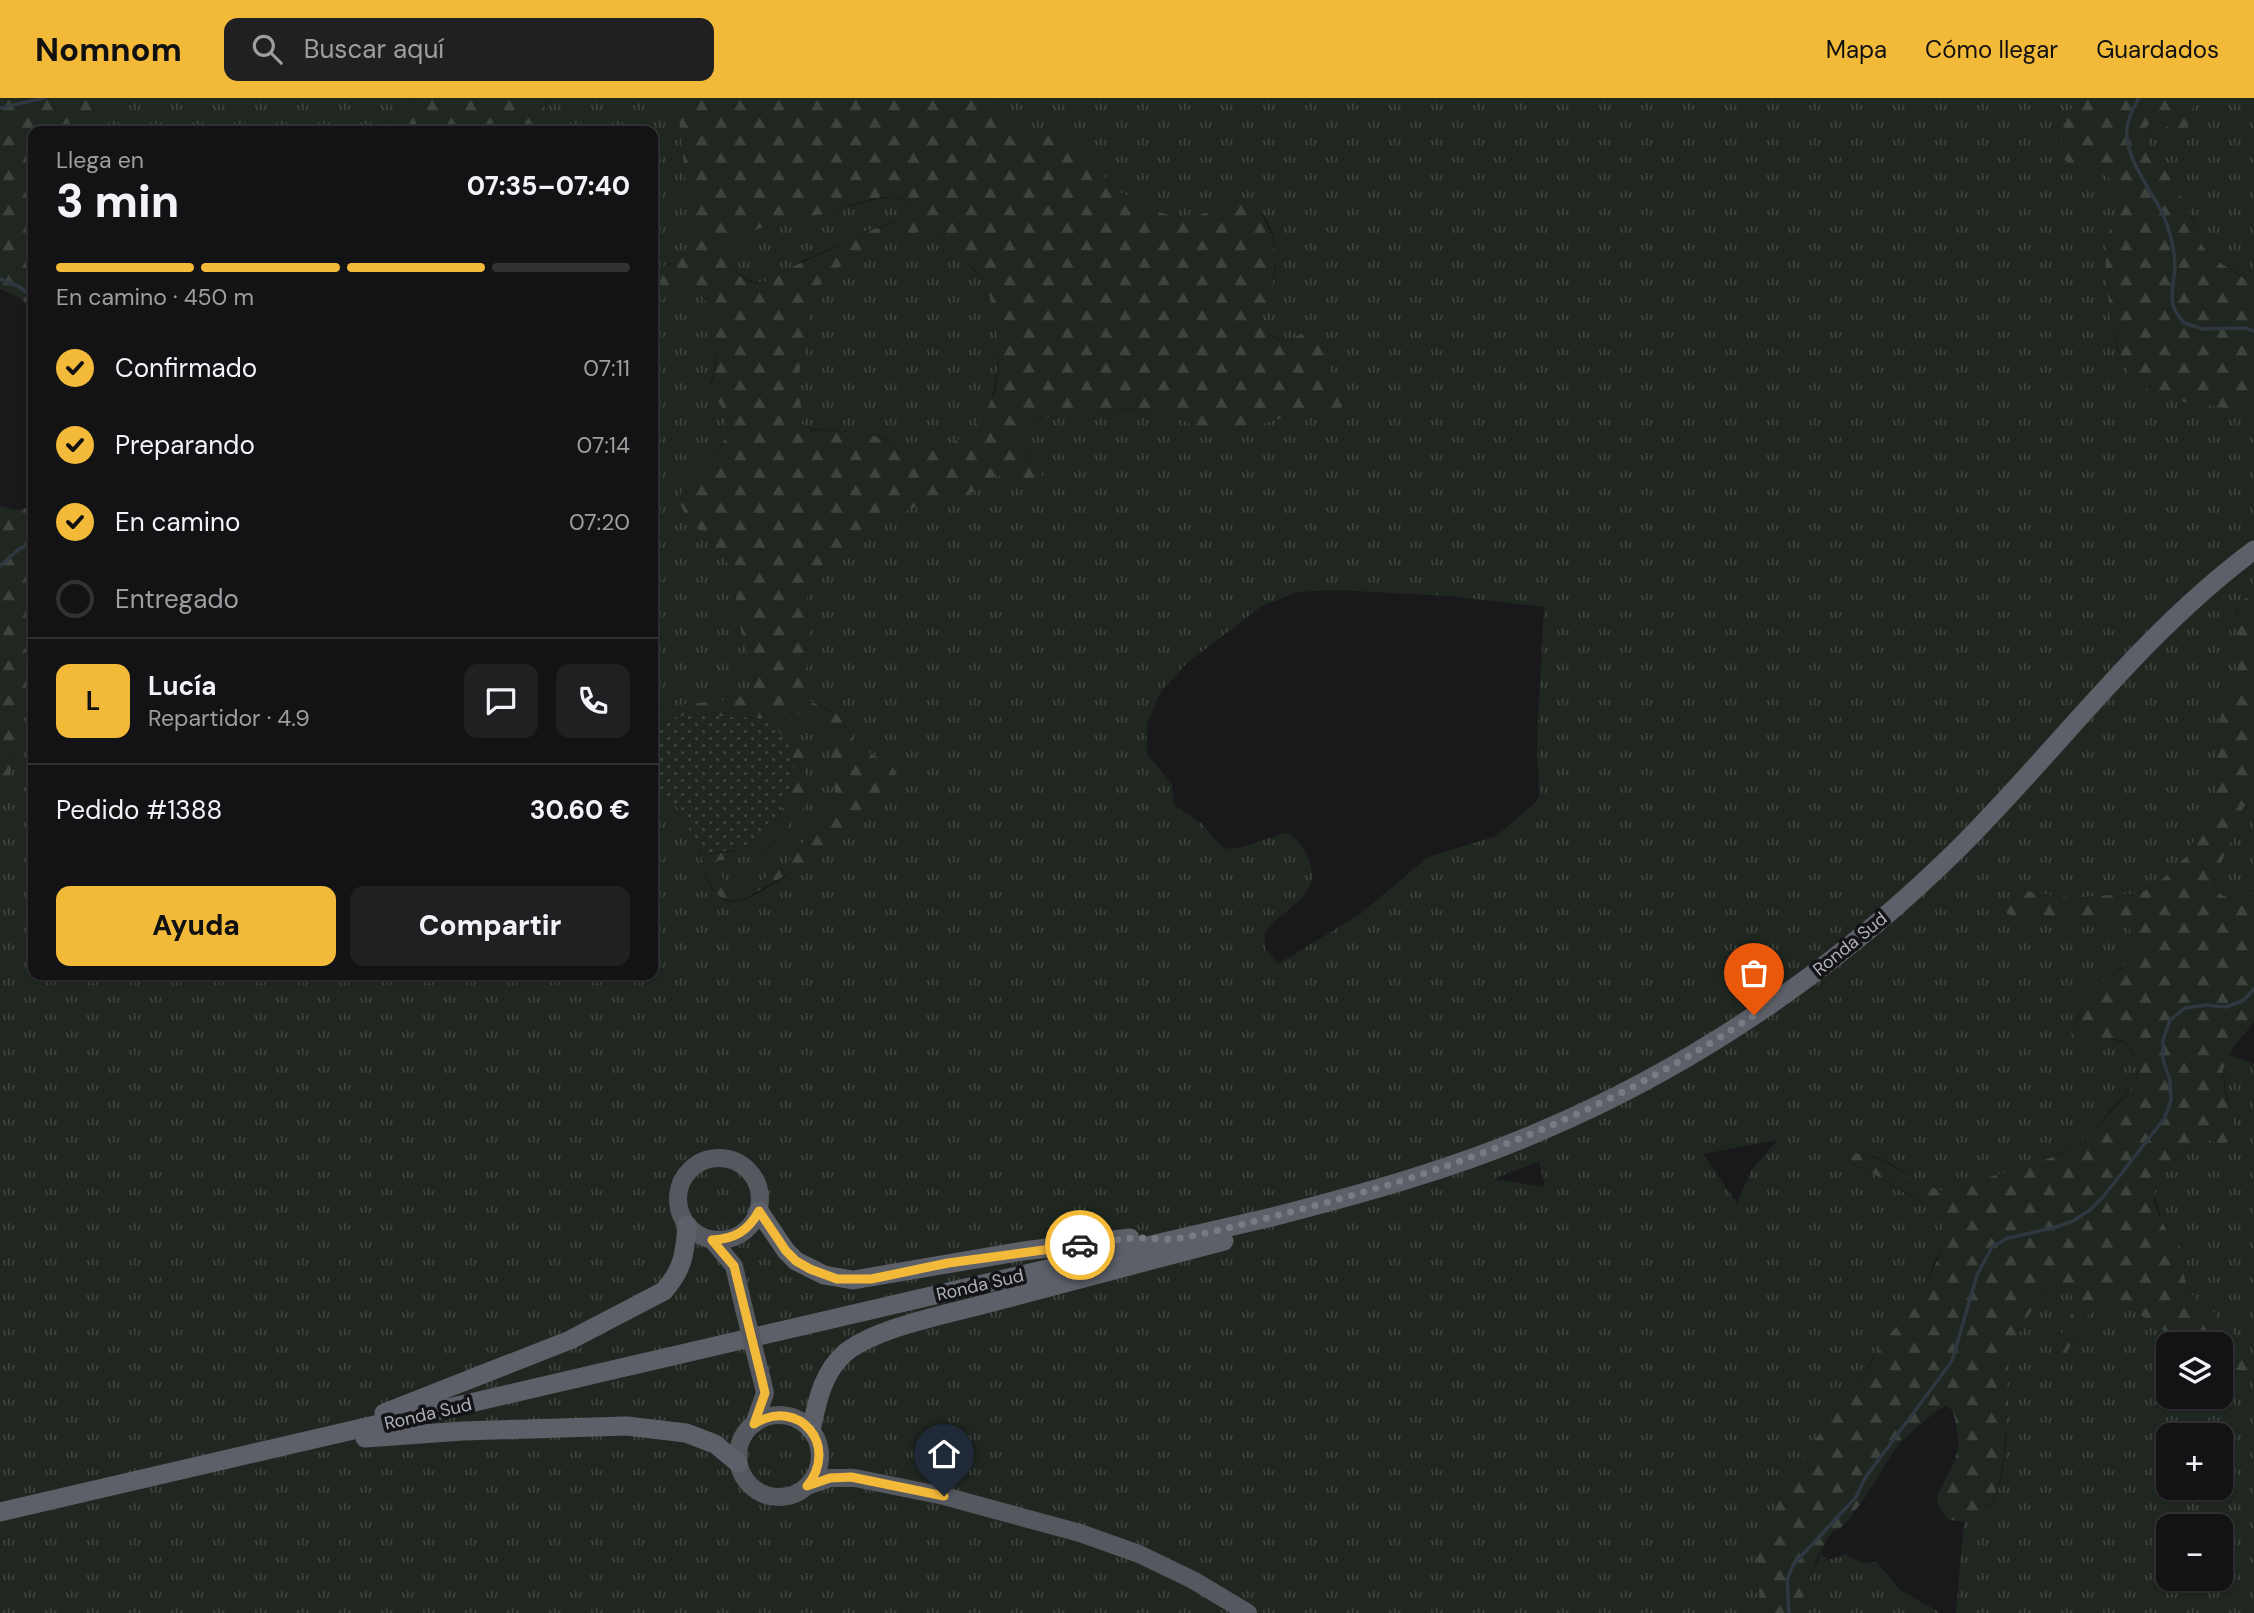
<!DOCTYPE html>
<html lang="es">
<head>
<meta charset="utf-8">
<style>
  body { margin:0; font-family:"DM Sans",sans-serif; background:#202022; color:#f1f3f6; height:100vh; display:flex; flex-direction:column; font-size:26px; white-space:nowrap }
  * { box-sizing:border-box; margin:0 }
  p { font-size:23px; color:#9d9ea0 }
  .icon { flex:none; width:38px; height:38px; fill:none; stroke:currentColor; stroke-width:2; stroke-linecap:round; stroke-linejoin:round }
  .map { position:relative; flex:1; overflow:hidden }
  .details { position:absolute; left:28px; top:28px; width:630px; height:854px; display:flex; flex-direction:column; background:#131315; border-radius:14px; box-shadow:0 2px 5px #0004,0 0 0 2px #323234 }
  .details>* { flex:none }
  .controls { position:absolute; left:2156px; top:1234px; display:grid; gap:14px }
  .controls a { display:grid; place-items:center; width:77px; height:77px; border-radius:14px; background:#131315; box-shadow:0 2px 5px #0004,0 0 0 2px #323234; font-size:35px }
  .pin { position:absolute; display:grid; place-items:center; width:60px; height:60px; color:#fff; margin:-72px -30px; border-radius:50% 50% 50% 0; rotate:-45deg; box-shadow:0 0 7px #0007 }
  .pin .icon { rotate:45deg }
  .courier { position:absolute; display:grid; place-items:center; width:70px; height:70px; margin:-35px; border:5px solid #f3b939; border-radius:50%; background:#fff; color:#222; box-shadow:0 2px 9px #0007 }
  .headline em { font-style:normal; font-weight:800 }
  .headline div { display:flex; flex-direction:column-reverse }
  .headline { display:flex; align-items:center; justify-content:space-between; height:119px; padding:0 28px }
  h1 { font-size:46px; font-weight:800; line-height:52px }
  .bar { display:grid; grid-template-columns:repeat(4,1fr); gap:10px 7px; align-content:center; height:84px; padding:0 28px }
  .bar i { height:9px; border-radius:5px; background:#323234 }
  .bar .on { background:#f3b939 }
  .bar p { grid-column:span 4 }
  .line { display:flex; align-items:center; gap:18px; padding:0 28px; border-top:2px solid #323234 }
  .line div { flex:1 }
  .round { display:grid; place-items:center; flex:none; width:74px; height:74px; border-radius:14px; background:#202022 }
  ol { padding:0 28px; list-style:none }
  li { display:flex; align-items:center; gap:21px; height:77px }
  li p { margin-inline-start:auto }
  li .icon { padding:7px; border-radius:50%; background:#f3b939; color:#111; stroke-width:4 }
  li:last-child { color:#9d9ea0 }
  li i { width:38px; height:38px; border:4px solid #323234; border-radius:50% }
  .cta { display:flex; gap:14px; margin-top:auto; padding:14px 28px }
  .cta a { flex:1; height:80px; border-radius:14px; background:#f3b939; color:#111; font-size:28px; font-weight:800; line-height:80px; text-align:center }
  .cta a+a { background:#202022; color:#f1f3f6 }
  header { display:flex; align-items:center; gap:42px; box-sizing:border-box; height:98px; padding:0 35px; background:#f3b939; color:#111 }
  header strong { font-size:33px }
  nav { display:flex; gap:38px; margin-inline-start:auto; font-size:24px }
  .search { width:490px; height:63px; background:#202022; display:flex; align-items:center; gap:18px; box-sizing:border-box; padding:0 24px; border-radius:14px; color:#9d9ea0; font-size:26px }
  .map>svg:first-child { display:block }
  .grass { fill:url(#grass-tufts); fill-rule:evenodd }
  .forest { fill:url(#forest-firs); fill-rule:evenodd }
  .garden { fill:url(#garden-dots) }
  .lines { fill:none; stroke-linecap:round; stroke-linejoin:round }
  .stream { stroke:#2f3840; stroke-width:3.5 }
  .primary { stroke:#565860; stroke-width:18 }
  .trunk { stroke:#5e6069; stroke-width:19 }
  .primary-bridge { stroke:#565860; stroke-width:18 }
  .done { stroke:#797b83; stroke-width:7; stroke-dasharray:0 12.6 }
  .route { stroke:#f3b939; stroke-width:9 }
  .labels { text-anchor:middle; stroke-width:7; stroke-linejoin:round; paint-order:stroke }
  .street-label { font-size:18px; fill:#acb0bb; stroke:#141417 }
</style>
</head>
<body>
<header>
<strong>Nomnom</strong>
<div class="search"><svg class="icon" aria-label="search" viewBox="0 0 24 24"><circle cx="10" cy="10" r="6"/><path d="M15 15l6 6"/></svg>Buscar aquí</div>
<nav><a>Mapa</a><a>Cómo llegar</a><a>Guardados</a></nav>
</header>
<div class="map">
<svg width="2254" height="1515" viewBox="0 0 2254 1515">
  <defs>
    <pattern id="grass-tufts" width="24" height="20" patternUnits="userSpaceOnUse" patternTransform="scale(1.75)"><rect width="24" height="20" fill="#1f2720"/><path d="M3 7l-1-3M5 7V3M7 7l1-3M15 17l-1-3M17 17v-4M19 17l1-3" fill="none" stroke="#3d443e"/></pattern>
    <pattern id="forest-firs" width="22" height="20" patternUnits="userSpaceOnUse" patternTransform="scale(1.75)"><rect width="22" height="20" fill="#1f2720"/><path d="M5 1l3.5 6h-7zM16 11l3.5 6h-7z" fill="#3d443e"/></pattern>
    <pattern id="garden-dots" width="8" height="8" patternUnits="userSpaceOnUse" patternTransform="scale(1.75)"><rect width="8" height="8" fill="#1f2720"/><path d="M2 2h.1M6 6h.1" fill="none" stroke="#3d443e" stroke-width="1.8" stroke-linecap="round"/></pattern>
  </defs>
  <rect width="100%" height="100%" fill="#19191c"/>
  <path class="grass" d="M 116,0 L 414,0 L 376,33 L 83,33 Z
    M 545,0 L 670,0 L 679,21 L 693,148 L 687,157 L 679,162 L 653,173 L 653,33 L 532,33 L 536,32 L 546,7 Z
    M 989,0 L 2080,0 C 2064,17 2060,38 2063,60 L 2082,66 L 2093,63 L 2122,93 C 2119,114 2110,134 2107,155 C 2104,181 2112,248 2126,270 C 2136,285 2151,295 2168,300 C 2197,308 2231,304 2254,325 L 2254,490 L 2245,500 L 2236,515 L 2241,561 L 2223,608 L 2217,633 L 2218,692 L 2186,759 L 2155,788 L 2131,797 L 2070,800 L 2026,793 L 2012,800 L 2015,819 L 2109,820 L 2129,829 L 2135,843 L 2134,852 L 2124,867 L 2111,879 L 2089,891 L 2071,936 L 2074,943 L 2106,940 L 2122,944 L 2128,948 L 2137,962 L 2139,971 L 2134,987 L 2090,1035 L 2077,1046 L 2037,1066 L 2013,1072 L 1955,1093 C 1918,1095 1901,1064 1869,1057 C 1859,1055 1846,1056 1836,1056 L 1932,1110 L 1942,1123 L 1942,1147 L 1922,1193 L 1914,1208 L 1871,1263 L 1853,1293 L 1811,1346 L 1766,1427 L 1757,1460 L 1760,1510 L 1757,1515 L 0,1515 L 0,714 L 7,699 L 11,670 L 31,582 L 26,563 L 24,544 L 33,514 L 33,877 L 653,877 L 653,688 C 677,699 692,733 701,757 C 705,767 704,778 710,788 C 715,797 725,805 736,804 C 755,802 817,758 830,743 C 851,719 868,690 887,664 L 859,650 L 844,625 L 830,612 L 810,603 L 804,595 L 803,585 L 809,557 L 806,505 L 810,484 L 815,475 L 828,461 L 844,452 L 874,427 L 912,410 L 966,399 L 996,377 L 1044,384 C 1040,367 1014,351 1027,331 C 1033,323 1046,318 1055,317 C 1064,315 1072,317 1082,317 C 1106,315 1131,308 1156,313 C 1175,316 1192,329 1211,331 C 1252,334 1295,310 1337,314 L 1329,271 L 1327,239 L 1303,234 L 1285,244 C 1273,240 1261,231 1261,217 C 1261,209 1268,199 1271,191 C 1278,172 1278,133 1263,117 C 1257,111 1246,107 1239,103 L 1199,117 L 1179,120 L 1159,114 L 1120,94 L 1062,39 L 1030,34 ZM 1336,492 L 1449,498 L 1544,509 L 1537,643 L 1539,698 L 1536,704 L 1496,738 L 1428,759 L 1359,817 L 1278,866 L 1265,851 L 1265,834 C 1280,812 1319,800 1311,769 C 1308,756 1301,745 1291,736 L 1285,735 L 1242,749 L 1229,751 L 1222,749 L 1202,726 L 1174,707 L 1172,686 L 1147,656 L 1147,626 L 1160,595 L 1187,565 L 1262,508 L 1298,494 ZM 1777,1042 L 1751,1073 L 1737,1105 L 1703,1056 ZM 1539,1064 L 1545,1089 L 1495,1081 L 1495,1080 Z
    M 2195,0 L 2254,0 L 2254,190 L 2244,179 L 2212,159 L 2200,144 L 2193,123 L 2168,74 L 2149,51 L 2145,31 L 2151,22 C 2165,24 2173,34 2186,34 Z
    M 891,99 C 900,100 906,103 911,112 L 905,120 L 863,134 L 850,143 L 803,162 L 770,182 C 743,192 718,162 742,140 C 760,124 800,122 823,116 C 846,110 867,102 891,99 Z
    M 936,130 C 956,159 981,170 994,205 C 998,214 996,226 997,237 C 1000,284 994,333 941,351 C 918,359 896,342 874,338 C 861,336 845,333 832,332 C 819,331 813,333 802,326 L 799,275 L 807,244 L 809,214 L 819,188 L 849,160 L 908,137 Z
    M 673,190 L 695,190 C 701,197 708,204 711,213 C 718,231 718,268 710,285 C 714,294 720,302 724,310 C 738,347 705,363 685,386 L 685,414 L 730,466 L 733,475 C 735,498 738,520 743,542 C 746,554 756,566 756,579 C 755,592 745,597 734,601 L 653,610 L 653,195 Z
    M 793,614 L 805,620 L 830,644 L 835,696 L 834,707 L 818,730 L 799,748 L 789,764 L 764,781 L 744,788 L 733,787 L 723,781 L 715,766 L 717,763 L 759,756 L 774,744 L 807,706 L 804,657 L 790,623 Z
    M 2251,705 L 2254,705 L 2254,792 L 2247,800 C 2196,804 2220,769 2231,743 C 2236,731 2240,712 2251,705 Z
    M 2229,957 L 2254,966 L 2254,1515 L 1956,1515 L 1964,1423 C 1972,1421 1986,1415 1991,1407 C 2012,1373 2004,1309 2008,1270 C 2010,1243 2037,1198 2058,1184 L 2075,1187 L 2079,1194 C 2075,1216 2058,1234 2056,1257 L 2068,1254 L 2080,1234 L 2094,1204 C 2120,1196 2164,1232 2185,1246 L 2168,1246 L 2168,1298 L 2221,1298 L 2221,1268 L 2240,1273 L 2233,1236 L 2216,1217 L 2194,1199 L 2185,1184 L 2181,1151 L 2162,1124 L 2155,1098 L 2154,1090 L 2159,1075 L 2199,1042 L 2207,1041 L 2224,1049 C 2226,1036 2231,1020 2229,1008 C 2226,989 2220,975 2229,957 ZM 2168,1337 L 2221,1337 L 2221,1390 L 2168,1390 ZM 2168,1428 L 2221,1428 L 2221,1480 L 2168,1480 Z
    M 1821,1455 L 1828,1462 L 1846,1456 L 1862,1465 L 1877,1464 L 1899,1491 L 1940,1515 L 1801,1515 C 1800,1493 1813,1475 1821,1455 Z"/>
  <path class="forest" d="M 0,0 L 116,0 L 83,33 L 33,33 L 33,211 L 18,199 L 0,191 Z
    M 414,0 L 545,0 L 544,26 L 532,33 L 376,33 Z
    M 670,0 L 989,0 L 1030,34 L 1062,39 L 1120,94 L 1159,114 L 1179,120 L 1199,117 L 1239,103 L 1249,104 L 1258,109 L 1272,137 L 1276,158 L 1272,189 L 1261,216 L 1268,234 L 1275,241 L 1285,244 L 1312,230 L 1323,229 L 1327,239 L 1329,271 L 1346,304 L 1337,314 C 1295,310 1253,334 1211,331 C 1192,329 1175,316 1156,313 C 1131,307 1106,315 1082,317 C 1062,318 1028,313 1024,341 C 1022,358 1039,369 1045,383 C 1027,388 1014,381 996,377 L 966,399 L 912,410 L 874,427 L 844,452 L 828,461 L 815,475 L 810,484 L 806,505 L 809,557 L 803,585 L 804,595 L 810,603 L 838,617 L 859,650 L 887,664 L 894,670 L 895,680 L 878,704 L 805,766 L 744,801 C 716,810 705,783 703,759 C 714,753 722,756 734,753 C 771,745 787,708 795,676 L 754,619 L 688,617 L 653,624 L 653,610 L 734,601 C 745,597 755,592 756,579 C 756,566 746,554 743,542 C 738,520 735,498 733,475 C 724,452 681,421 680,403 C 679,371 733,363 726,322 C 723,310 720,304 710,296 C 710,286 712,283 715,274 C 718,262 716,225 711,213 C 708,204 701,197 695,190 L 673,190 L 653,195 L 653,173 C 669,167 683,163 693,148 L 679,21 ZM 896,99 L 905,103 L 911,112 C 905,126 869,130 855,139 C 833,154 806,160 783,174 C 777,178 771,183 764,184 C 730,189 721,149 751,134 C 773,123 800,122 823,116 C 847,110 871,97 896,99 ZM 936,130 L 955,154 L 976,172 L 994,206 L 998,258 L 997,281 L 996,292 L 982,321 L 959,341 L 940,352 L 922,353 L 874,338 L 841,333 L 811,332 L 802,326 L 799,275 L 807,244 L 809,214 L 819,188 L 849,160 L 908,137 ZM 793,614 L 805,620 L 830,644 L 835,696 L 834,707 L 818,730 L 799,748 L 789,764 L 764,781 L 744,788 L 733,787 L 723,781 L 715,766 L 717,763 L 759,756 L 776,741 L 807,706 L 804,657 L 790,623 Z
    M 2080,0 L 2195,0 L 2187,34 L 2181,36 L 2168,27 L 2152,22 L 2145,31 C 2146,51 2160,60 2169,77 C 2177,91 2185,106 2191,120 C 2197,134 2199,147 2211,158 C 2225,170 2242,175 2254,190 L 2254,325 C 2230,304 2197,309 2168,300 C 2151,295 2135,285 2126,270 C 2113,249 2101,167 2107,144 C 2111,127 2119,111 2122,93 L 2093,64 L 2070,67 L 2063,60 C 2059,37 2063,17 2080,0 Z
    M 0,408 L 16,412 L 33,409 L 33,514 L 24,544 L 26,563 L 31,582 L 30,592 L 13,659 L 7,699 L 0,714 Z
    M 2254,490 L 2254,705 L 2244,709 C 2239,723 2235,736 2228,750 C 2216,775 2200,804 2247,800 L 2254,792 L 2254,924 L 2233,950 L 2223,972 L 2225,994 L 2233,1027 L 2232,1036 L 2224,1049 L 2207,1041 L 2199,1042 C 2166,1069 2138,1083 2165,1129 C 2169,1137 2178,1142 2181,1151 C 2186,1165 2180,1177 2190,1193 C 2196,1203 2205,1207 2213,1214 C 2231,1231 2251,1252 2253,1276 L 2221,1268 L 2221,1246 C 2210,1246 2192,1249 2182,1244 C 2160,1233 2122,1195 2094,1205 L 2080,1234 L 2063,1260 L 2056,1257 C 2058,1234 2075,1217 2079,1194 L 2075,1187 L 2058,1184 C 2036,1198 2014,1239 2009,1265 C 2006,1277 2008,1290 2008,1302 C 2009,1314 2006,1327 2005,1340 C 2002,1374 1999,1435 1948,1421 L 1938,1408 L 1937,1398 L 1955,1362 L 1959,1344 L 1955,1321 L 1952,1312 L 1947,1308 L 1939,1311 C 1922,1325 1901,1341 1889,1360 C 1879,1377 1870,1394 1857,1410 C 1853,1415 1849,1422 1844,1427 C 1840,1431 1835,1431 1831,1436 C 1820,1448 1800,1498 1801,1515 L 1757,1515 L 1760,1510 L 1757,1460 L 1766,1427 L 1811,1346 L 1853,1293 L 1886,1241 L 1914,1208 L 1937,1163 L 1942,1147 L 1942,1124 L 1932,1110 L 1897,1089 L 1834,1055 C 1847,1056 1862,1054 1873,1059 C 1902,1069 1923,1095 1955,1093 C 1968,1090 1978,1084 1990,1079 C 2019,1068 2048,1065 2075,1047 C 2088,1039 2133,994 2137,980 C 2142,967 2134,949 2122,943 C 2107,937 2089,943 2074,943 L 2071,936 C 2074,929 2078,922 2080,915 C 2083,908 2080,900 2086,894 C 2091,888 2098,887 2105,883 C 2125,872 2142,850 2129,829 L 2109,820 L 2015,819 L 2007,816 L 2006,808 L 2018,796 L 2026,793 L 2070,800 L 2139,795 L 2155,788 L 2186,759 L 2218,692 L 2217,633 L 2223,608 L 2241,561 L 2235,523 L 2240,507 Z"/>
  <path class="garden" d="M 688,617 L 763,620 C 772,624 776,630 782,638 C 802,662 795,688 781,713 C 773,726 767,738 754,746 C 737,756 718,750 703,759 C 690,735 679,700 653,688 L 653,624 Z"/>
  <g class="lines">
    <path class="stream" d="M 2139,0 C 2132,12 2125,26 2127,41 C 2132,75 2160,100 2169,133 C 2173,145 2175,157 2175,170 C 2174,182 2170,194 2173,207 C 2175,214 2180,220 2184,225 L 2203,231 L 2245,230 L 2254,233
      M 0,10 L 44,0
      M 0,181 L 18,188 L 33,199
      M 0,468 L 19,451 L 33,445
      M 1789,1515 L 1787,1482 L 1793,1467 L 1856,1399 L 1865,1380 L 1952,1263 L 1977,1177 L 1992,1149 L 2008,1140 L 2053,1130 L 2073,1123 L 2090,1112 L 2103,1099 L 2164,1021 L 2171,1003 L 2170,982 L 2163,962 L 2163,942 L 2170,922 L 2185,910 L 2207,907 L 2226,909 L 2244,902 L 2254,891"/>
    <path class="primary" d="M678 1101a41 41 0 1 1 82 0a41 41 0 1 1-82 0Z
      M 712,1142 L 734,1168 L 744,1211
      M738 1358a41 41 0 1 1 82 0a41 41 0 1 1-82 0Z
      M 754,1326 L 765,1295 L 762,1282
      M 807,1388 L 830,1380 L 855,1380 L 944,1398 L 1080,1435 L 1139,1456 L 1193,1482 L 1248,1515"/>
    <path class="trunk" d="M 759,1113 L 786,1153 L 796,1163 L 824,1177 L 853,1182 L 1023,1153 L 1130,1140
      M 384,1315 L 570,1242 L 664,1193 C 683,1171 685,1156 687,1127
      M 811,1332 C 817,1305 822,1275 845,1255 C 875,1230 947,1216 985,1206 C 1065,1185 1144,1164 1224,1143
      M 365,1340 L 463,1333 L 627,1328 L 686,1335 L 715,1346 L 738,1365
      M 0,1414 L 1276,1118 C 1365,1095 1456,1070 1541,1033 C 1697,967 1840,868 1960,749 C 2059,650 2141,536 2254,452"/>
    <path class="primary-bridge" d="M 744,1211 L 762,1282"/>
  </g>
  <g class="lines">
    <path class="done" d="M 1080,1147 C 1097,1145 1115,1142 1132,1140 C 1148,1139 1164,1143 1180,1140 C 1220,1133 1259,1122 1298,1112 C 1462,1070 1613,1012 1754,917"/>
    <path class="route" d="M 944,1398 L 851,1379 L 830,1380 L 807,1388 C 840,1348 799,1298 754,1326 L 765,1295 L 762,1282 L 734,1168 L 712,1142 C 735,1141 748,1133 759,1113 L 786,1153 L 796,1163 L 810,1171 L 837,1181 L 871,1181 L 948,1165 L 1080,1147"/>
  </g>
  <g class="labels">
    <g class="street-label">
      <text transform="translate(1850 846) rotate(-39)" y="6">Ronda Sud</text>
      <text transform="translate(980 1187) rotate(-13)" y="6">Ronda Sud</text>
      <text transform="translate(428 1316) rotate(-13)" y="6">Ronda Sud</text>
    </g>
  </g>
</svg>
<div class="controls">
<a><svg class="icon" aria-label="layers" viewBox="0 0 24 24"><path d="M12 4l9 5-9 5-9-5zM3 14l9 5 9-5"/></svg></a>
<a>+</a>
<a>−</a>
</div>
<div class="pin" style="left:1754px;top:917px;background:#ea580c"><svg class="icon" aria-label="bag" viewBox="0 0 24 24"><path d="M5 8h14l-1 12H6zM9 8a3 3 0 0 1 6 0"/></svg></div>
<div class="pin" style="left:944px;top:1398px;background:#1f2937"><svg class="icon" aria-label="home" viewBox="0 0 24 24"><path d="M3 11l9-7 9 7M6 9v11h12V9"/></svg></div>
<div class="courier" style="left:1080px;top:1147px"><svg class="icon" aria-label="car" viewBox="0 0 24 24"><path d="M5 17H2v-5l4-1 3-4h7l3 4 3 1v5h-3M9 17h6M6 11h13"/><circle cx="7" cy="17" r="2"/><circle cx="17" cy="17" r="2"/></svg></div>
<section class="details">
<div class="headline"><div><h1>3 min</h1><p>Llega en</p></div><em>07:35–07:40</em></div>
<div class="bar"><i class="on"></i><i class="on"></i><i class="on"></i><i></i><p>En camino · 450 m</p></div>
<ol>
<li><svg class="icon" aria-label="check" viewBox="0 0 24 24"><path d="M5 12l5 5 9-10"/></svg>Confirmado<p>07:11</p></li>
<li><svg class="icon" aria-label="check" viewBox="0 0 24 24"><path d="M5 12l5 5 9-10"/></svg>Preparando<p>07:14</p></li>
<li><svg class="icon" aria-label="check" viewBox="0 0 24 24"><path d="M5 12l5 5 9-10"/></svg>En camino<p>07:20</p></li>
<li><i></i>Entregado</li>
</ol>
<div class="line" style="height:126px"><b class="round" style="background:#f3b939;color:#111">L</b><div><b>Lucía</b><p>Repartidor · 4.9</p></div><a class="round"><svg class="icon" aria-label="chat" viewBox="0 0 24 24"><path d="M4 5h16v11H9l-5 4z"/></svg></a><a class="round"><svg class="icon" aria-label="phone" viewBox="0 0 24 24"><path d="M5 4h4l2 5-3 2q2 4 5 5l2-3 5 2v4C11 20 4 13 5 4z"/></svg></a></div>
<div class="line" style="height:91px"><div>Pedido #1388</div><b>30.60 €</b></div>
<div class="cta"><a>Ayuda</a><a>Compartir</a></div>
</section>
</div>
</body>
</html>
